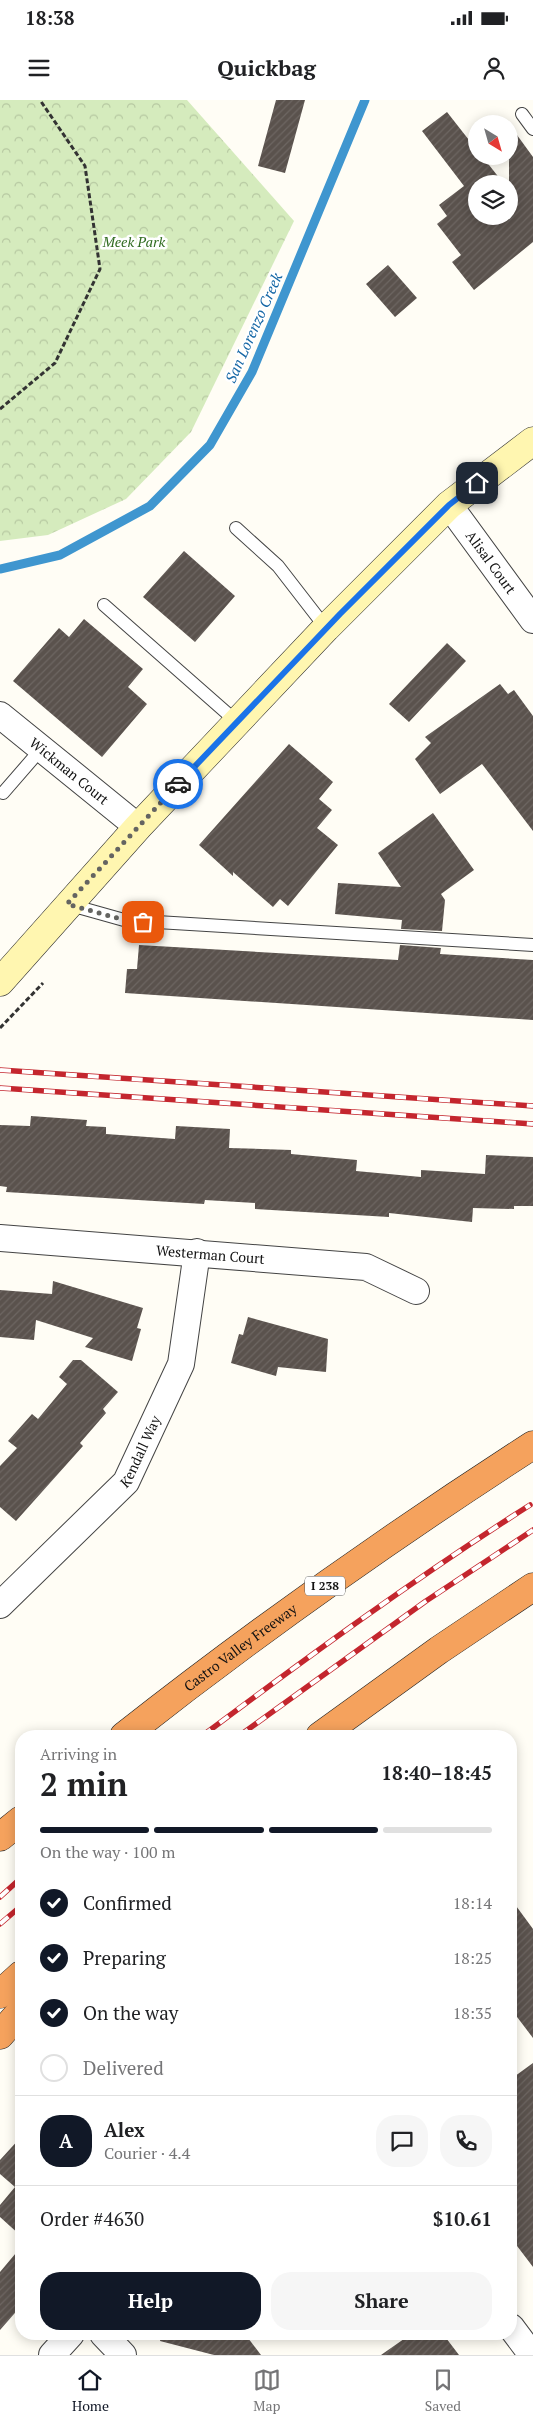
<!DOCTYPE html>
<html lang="en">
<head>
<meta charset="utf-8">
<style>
  body { margin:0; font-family:"PT Serif",serif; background:#f6f6f6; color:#202124; height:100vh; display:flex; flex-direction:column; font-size:19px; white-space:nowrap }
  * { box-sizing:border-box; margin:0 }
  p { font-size:16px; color:#757577 }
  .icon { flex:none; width:28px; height:28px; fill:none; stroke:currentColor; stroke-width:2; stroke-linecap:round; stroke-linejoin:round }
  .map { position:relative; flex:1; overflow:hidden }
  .details { position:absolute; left:15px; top:1630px; width:502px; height:610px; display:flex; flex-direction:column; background:#fff; border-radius:20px; box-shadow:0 2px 12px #0003 }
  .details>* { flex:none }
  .needle { width:32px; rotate:143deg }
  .controls { position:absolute; left:468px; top:15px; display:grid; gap:10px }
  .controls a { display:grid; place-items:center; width:50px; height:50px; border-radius:50%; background:#fff; box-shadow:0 2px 12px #0003; font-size:25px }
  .pin { position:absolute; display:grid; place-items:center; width:42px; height:42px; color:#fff; margin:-21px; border-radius:10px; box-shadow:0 2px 8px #0006 }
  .courier { position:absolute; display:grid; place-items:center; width:50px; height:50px; margin:-25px; border:4px solid #1a73e8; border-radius:50%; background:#fff; color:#222; box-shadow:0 1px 6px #0007 }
  .overview em { font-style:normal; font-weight:700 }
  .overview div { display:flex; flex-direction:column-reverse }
  .overview { display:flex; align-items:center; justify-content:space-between; height:85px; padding:0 25px }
  h1 { font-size:32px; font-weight:700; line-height:38px }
  .bar { display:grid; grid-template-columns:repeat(4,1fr); gap:8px 5px; align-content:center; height:60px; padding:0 25px }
  .bar i { height:6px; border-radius:4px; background:#e0e0e0 }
  .bar .selected { background:#111827 }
  .bar p { grid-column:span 4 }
  .line { display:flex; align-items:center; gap:12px; padding:0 25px; border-top:1px solid #e0e0e0 }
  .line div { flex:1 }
  .round { display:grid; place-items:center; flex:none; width:52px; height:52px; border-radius:20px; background:#f6f6f6 }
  ol { padding:0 25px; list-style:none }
  li { display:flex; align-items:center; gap:15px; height:55px }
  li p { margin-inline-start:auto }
  li .icon { padding:5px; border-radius:50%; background:#111827; color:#fff; stroke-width:4 }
  li:last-child { color:#757577 }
  li i { width:28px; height:28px; border:2px solid #e0e0e0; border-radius:50% }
  .button { display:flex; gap:10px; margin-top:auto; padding:10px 25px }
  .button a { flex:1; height:58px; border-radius:20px; background:#111827; color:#fff; font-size:20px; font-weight:700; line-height:58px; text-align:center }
  .button a+a { background:#f6f6f6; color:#202124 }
  .status { display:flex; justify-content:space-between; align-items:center; height:35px; padding:0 25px; background:#fff; direction:ltr }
  .status svg { height:14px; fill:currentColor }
  header { display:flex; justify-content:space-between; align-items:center; height:65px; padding:0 25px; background:#fff; font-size:22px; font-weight:700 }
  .menu { display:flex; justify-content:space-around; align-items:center; height:70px; border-top:1px solid #e0e0e0; background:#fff; font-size:14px; color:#757577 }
  .menu a { display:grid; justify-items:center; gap:2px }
  .menu .selected { color:#111827 }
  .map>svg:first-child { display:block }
  .park { fill:url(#park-crowns) }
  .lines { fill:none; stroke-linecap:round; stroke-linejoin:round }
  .stream { stroke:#3f96cf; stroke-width:9 }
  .building { fill:url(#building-hatch) }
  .lane-casing { stroke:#444; stroke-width:14 }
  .street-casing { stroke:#444; stroke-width:28 }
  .secondary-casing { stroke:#333; stroke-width:29 }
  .highway-casing { stroke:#222; stroke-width:29 }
  .path { stroke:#333; stroke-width:3; stroke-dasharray:5 2.5; stroke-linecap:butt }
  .lane { stroke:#fff; stroke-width:12 }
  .street { stroke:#fff; stroke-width:26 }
  .secondary { stroke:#fff6b0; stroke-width:28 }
  .highway { stroke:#f5a25d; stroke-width:28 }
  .rail-casing { stroke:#c4262e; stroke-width:5.5 }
  .rail { stroke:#fff; stroke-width:4; stroke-dasharray:11; stroke-linecap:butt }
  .done { stroke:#646461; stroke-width:5; stroke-dasharray:0 9 }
  .route { stroke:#1a73e8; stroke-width:6 }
  .labels { text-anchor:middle; stroke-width:5; stroke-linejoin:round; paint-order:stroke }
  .shield { fill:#fff; stroke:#585858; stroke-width:1 }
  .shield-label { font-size:12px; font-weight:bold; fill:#111 }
  .park-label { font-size:14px; font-style:italic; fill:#2f6b1f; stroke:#fff }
  .street-label { font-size:14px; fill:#111; stroke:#fff }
  .water-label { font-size:15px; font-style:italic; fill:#1768a6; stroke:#fff }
</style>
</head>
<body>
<div class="status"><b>18:38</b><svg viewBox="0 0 49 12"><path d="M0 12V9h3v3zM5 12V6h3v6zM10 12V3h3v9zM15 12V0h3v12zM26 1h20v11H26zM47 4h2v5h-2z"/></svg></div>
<header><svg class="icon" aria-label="menu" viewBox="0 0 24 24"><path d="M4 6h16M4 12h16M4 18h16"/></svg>Quickbag<svg class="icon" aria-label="person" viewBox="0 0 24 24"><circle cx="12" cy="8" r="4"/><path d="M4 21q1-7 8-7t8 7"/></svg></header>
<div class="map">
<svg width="533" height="2255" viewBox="0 0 533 2255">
  <defs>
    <pattern id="park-crowns" width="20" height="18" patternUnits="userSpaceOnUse" patternTransform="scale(1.25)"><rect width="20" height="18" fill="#d5ebbd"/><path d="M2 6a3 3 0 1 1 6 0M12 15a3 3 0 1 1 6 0" fill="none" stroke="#b6c8a1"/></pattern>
    <pattern id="building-hatch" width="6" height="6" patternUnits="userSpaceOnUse" patternTransform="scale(1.25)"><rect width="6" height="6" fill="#5a524d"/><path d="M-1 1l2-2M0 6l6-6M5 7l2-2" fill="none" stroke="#6d6662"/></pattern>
  </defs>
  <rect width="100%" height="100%" fill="#fffdf5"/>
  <path class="park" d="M 0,0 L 187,0 L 294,121 L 191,332 L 126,399 L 48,435 L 0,441 Z"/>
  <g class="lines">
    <path class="stream" d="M 0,469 L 60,455 L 150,406 L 210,345 L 252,272 L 365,0"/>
  </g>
  <path class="building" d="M 276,0 L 305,0 L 285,73 L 258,66 Z
    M 447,12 L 476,49 L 476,56 L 482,56 L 504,84 L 476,84 L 476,116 L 509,116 L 509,24 L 533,57 L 533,142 L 474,190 L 452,162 L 461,155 L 437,124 L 447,116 L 439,105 L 464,86 L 422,31 Z
    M 388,165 L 417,198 L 395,217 L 366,184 Z
    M 184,451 L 235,496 L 195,542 L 143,497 Z
    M 84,519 L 143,569 L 128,587 L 147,604 L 102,657 L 13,581 L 59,528 L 69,537 Z
    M 447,543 L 466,561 L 409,622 L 389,604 Z
    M 500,584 L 508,594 L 514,590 L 533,616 L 533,731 L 482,664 L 440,694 L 415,659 L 431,643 L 425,637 Z
    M 289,644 L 333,682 L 319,699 L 332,710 L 317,728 L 338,745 L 288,806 L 280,799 L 273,807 L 233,772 L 233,776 L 199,745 Z
    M 433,713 L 474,770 L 441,794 L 445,800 L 442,831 L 401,829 L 402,820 L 335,814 L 338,783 L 401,787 L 378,753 Z
    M 139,845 L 398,860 L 400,845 L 441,848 L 440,854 L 533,860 L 533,920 L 125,893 L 127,869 L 137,869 Z
    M 31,1016 L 87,1020 L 86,1026 L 106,1027 L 106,1034 L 175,1039 L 176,1026 L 230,1029 L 229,1048 L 291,1050 L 291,1054 L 357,1060 L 356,1071 L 421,1077 L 421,1070 L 485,1074 L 486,1055 L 533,1057 L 533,1106 L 514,1106 L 514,1109 L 473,1108 L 472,1122 L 389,1113 L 389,1117 L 255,1109 L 255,1103 L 205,1100 L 204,1104 L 6,1092 L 7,1087 L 0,1086 L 0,1025 L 30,1026 Z
    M 53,1181 L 143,1208 L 137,1228 L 141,1229 L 132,1261 L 85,1247 L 93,1238 L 36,1220 L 34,1240 L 0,1237 L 0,1190 L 52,1194 Z
    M 248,1217 L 328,1239 L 326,1272 L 278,1267 L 276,1276 L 231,1263 L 239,1234 L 243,1235 Z
    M 73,1260 L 81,1260 L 118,1292 L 103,1309 L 106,1313 L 80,1343 L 83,1346 L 16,1421 L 0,1407 L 0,1366 L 17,1348 L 8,1341 L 32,1314 L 38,1319 L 67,1284 L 59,1277 Z
    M 511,1799 L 533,1829 L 533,1938 L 511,1909 Z
    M 533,1963 L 533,2167 L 511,2138 L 511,1979 Z
    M 21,2037 L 21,2136 L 0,2117 L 0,2105 L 15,2087 L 0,2074 L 0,2060 Z
    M 21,2147 L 21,2206 L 0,2230 L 0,2172 Z
    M 161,2234 L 245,2234 L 261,2255 L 214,2255 L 160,2241 Z
    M 411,2234 L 443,2234 L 459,2255 L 381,2255 Z"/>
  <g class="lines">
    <g class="lane-casing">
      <path id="lane" d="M 522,14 L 533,29
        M 236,428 L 278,466 L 326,528
        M 104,505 L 237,622
        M 3,693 L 42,648
        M 67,804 L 124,820 L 533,845"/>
    </g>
    <g class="street-casing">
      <g id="street">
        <path id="s1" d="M 449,405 L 533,520"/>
        <path id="s2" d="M 0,615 L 138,727"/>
        <path id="s3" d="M 0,1138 L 366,1167 L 416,1191"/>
        <path id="s4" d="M 0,1505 L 126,1382 L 181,1264 L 197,1152"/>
        <path d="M 511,2227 L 532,2255"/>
        <path d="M 103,2234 L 123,2255"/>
        <path d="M 52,2255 L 71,2234"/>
      </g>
    </g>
    <g class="secondary-casing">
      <path id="secondary" d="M 0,882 L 138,727 L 326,528 L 449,405 L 533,341"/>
    </g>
    <g class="highway-casing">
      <g id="highway">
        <path id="s5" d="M 124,1636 C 256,1532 392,1436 533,1345"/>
        <path d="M 320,1636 L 439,1550 L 533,1487"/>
        <path d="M 0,1737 L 21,1720"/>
        <path d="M 0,1894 L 21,1875"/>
        <path d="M 0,1935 L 21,1911"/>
      </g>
    </g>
    <path class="path" d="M 0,309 L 55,263 L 100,169 L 85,66 L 40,0
      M 0,928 L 43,883"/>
    <use href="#lane" class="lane"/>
    <use href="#street" class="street"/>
    <use href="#secondary" class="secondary"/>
    <use href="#highway" class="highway"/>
    <g class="rail-casing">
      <path id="rail" d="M 0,970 L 533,1006
        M 0,988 L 533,1024
        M 202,1636 C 309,1556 417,1477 530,1405
        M 239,1636 L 426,1501 L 533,1430
        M 0,1797 L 21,1778
        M 0,1824 L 21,1806"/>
    </g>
    <use href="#rail" class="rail"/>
  </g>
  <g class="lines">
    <path class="done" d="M 143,822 L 124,820 L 67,804 L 178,684"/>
    <path class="route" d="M 178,684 L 340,514 L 449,405 L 477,383"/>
  </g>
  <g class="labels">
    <rect class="shield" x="305" y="1476.5" width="40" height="19" rx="4"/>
    <g class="shield-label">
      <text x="325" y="1490">I 238</text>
    </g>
    <g class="park-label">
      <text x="134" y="147">Meek Park</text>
    </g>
    <g class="street-label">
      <text dy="5" stroke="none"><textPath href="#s1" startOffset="71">Alisal Court</textPath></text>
      <text dy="5" stroke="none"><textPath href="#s2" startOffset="89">Wickman Court</textPath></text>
      <text dy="5" stroke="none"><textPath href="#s3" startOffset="211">Westerman Court</textPath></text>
      <text dy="5" stroke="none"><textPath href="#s4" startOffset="210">Kendall Way</textPath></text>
      <text dy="5" stroke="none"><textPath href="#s5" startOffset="146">Castro Valley Freeway</textPath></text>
    </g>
    <g class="water-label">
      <text transform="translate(254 228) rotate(-66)" y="5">San Lorenzo Creek</text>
    </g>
  </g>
</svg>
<div class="controls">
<a><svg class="needle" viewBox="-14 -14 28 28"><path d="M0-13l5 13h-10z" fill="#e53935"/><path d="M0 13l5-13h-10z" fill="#757577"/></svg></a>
<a><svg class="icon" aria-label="layers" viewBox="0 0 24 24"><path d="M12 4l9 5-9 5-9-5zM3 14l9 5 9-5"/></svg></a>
</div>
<div class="pin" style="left:143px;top:822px;background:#ea580c"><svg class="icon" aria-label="bag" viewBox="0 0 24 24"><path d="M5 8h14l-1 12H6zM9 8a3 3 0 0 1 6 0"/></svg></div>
<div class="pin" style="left:477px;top:383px;background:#1f2937"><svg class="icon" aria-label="home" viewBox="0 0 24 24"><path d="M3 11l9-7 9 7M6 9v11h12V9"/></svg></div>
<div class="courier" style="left:178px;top:684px"><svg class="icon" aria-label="car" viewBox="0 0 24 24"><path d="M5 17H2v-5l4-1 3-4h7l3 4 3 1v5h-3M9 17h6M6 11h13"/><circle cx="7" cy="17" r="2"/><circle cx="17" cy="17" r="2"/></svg></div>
<section class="details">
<div class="overview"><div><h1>2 min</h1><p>Arriving in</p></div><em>18:40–18:45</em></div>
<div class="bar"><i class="selected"></i><i class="selected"></i><i class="selected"></i><i></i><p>On the way · 100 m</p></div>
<ol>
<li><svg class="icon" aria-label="check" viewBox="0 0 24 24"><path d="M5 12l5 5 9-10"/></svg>Confirmed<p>18:14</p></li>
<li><svg class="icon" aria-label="check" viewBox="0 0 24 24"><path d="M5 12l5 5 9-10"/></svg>Preparing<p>18:25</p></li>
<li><svg class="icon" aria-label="check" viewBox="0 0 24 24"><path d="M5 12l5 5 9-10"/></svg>On the way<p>18:35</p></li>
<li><i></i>Delivered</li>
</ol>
<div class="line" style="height:90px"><b class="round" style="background:#111827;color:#fff">A</b><div><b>Alex</b><p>Courier · 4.4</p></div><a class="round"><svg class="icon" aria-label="chat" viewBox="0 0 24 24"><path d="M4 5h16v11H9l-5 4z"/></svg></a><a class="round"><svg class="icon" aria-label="phone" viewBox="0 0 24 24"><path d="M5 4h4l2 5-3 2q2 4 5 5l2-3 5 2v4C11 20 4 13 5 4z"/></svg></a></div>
<div class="line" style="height:65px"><div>Order #4630</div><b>$10.61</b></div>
<div class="button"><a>Help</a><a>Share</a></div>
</section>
</div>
<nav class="menu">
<a class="selected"><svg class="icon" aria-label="home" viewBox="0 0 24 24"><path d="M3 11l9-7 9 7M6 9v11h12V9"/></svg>Home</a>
<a><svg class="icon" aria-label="map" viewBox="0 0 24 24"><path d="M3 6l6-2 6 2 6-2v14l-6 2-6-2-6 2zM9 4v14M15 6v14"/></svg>Map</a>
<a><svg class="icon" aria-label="saved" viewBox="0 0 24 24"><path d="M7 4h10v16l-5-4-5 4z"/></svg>Saved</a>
</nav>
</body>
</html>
